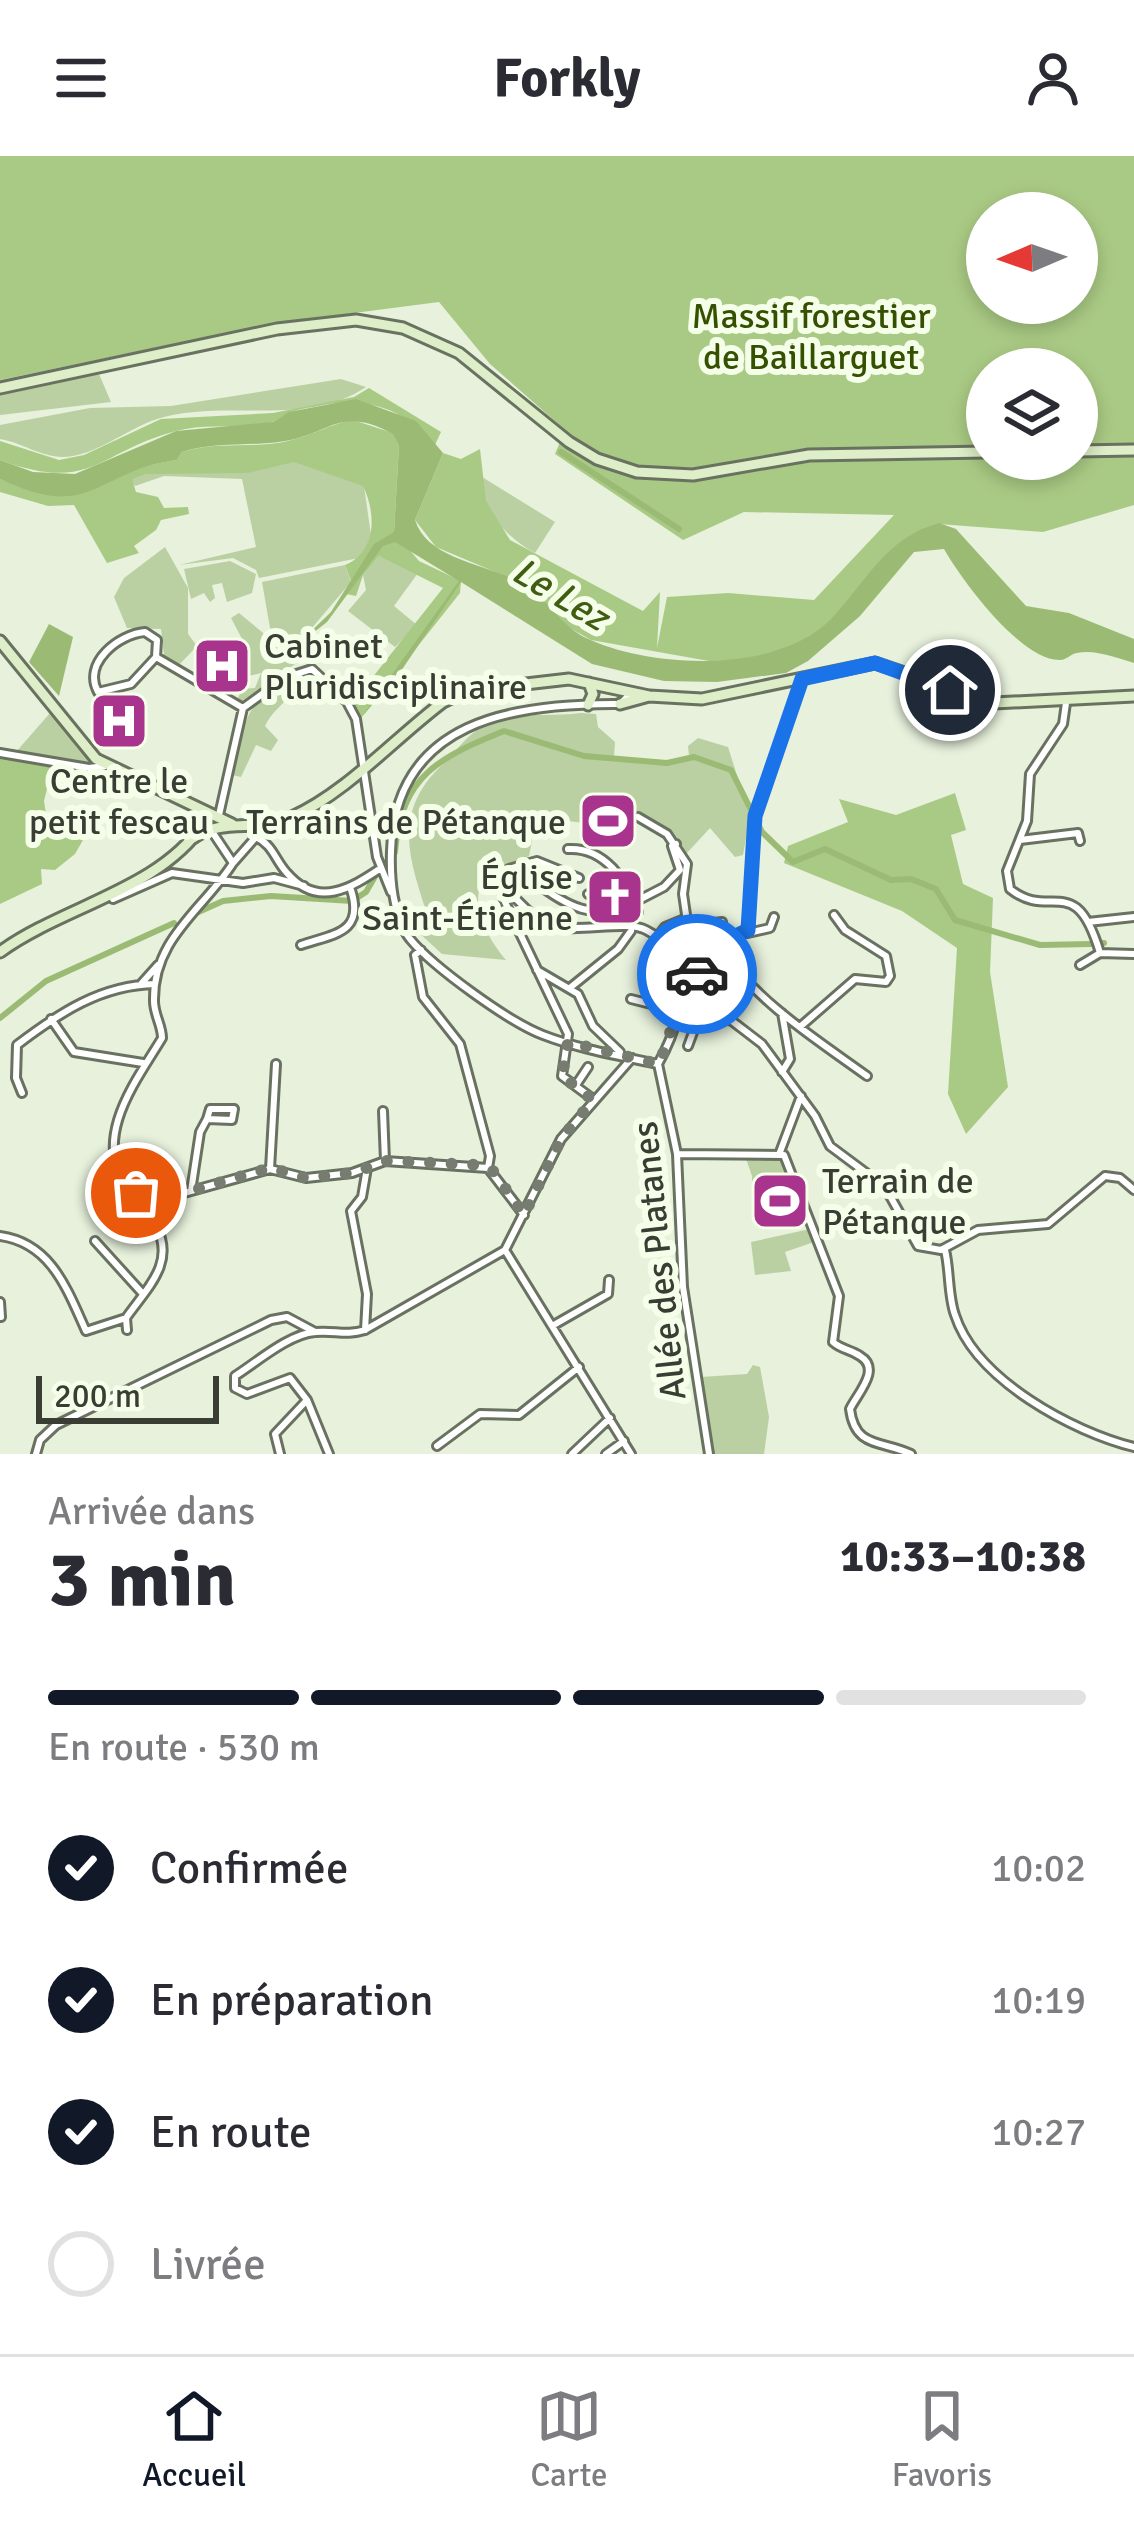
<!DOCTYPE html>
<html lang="fr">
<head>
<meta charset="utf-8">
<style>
  body { margin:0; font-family:Signika,sans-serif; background:#f7f7f7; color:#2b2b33; height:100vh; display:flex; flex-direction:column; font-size:45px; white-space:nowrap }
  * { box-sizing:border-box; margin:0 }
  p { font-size:39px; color:#7c7c81 }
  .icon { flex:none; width:66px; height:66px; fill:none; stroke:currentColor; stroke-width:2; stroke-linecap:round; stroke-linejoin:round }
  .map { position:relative; height:1298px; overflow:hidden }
  .drawer { display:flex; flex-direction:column; background:#fff; flex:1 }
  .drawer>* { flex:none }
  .needle { width:78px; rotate:268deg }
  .controls { position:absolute; left:966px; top:36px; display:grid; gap:24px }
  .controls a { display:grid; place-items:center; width:132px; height:132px; border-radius:50%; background:#fff; box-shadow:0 6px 18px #0003; font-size:60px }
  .scale { position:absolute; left:36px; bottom:30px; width:183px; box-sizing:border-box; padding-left:12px; border:6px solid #393d34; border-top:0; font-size:33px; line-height:42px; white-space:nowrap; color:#393d34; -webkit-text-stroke:9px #f4fee9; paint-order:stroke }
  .pin { position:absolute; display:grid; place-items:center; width:102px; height:102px; color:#fff; margin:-51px; border:6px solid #fff; border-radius:50%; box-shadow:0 3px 12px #0007 }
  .courier { position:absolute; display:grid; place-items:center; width:120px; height:120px; margin:-60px; border:9px solid #1a73e8; border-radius:50%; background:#fff; color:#222; box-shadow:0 3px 15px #0007 }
  .headline em { font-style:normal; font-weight:700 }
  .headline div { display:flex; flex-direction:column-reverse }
  .headline { display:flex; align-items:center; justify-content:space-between; height:204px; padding:0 48px }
  h1 { font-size:78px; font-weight:700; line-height:90px }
  .bar { display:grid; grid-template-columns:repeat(4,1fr); gap:18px 12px; align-content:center; height:144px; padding:0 48px }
  .bar i { height:15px; border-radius:9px; background:#e1e1e2 }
  .bar .current { background:#111827 }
  .bar p { grid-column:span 4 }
  ol { padding:0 48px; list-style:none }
  li { display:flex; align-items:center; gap:36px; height:132px }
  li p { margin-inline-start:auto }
  li .icon { padding:12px; border-radius:50%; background:#111827; color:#fff; stroke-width:4 }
  li:last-child { color:#7c7c81 }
  li i { width:66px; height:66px; border:6px solid #e1e1e2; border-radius:50% }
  header { display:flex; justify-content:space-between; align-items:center; height:156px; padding:0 48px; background:#fff; font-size:54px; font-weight:700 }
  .tabs { display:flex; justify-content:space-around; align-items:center; height:168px; border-top:3px solid #e1e1e2; background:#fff; font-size:33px; color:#7c7c81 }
  .tabs a { display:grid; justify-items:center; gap:6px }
  .tabs .current { color:#111827 }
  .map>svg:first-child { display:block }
  .green { fill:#bad0a2 }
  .forest { fill:#a9ca84; fill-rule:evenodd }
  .water { fill:#9bbb75 }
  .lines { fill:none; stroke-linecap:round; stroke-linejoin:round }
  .canal { stroke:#9bbb75; stroke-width:6 }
  .street-casing { stroke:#697260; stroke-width:12 }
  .secondary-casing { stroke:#697260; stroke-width:15 }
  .street { stroke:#fff; stroke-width:6 }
  .secondary { stroke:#deeec8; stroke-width:9 }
  .done { stroke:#767c6f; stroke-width:12; stroke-dasharray:0 21.6 }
  .route { stroke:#1a73e8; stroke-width:15 }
  .labels { text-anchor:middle; stroke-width:12; stroke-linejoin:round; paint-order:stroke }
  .park-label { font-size:36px; fill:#355000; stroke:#f4fee9 }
  .poi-label { font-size:36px; fill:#393d34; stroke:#f4fee9; text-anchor:start }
  .street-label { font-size:36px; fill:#393d34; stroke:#f4fee9 }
  .water-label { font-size:39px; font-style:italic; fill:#405d12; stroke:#f4fee9 }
</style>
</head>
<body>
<header><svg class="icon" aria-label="menu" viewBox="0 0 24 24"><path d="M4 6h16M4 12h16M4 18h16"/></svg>Forkly<svg class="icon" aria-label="person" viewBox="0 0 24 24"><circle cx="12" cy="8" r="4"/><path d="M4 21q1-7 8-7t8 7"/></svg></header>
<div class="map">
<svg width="1134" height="1298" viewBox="0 0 1134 1298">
  <rect width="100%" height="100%" fill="#e7f1dc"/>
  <path class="green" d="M 99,218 L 111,246 L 0,259 L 0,239 Z
    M 341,223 L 366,231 C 306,272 221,242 157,263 C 126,273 95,301 62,301 C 42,301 20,286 0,283 L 0,269 L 90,252 L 171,250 Z
    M 272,288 L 364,330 L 371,379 L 364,401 L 259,422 L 256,414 L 233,402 L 179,409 L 256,391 L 242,323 L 164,320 L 135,330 L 129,322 L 136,315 Z
    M 482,321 L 555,366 L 535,397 C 509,383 477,352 482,321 Z
    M 165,391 L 188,432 L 188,478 L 197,490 L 178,510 L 164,499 L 161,473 L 127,472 L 114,441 L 124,422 Z
    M 379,400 L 418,417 L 394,450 L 417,469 L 395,491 L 348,455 L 366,434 L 363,419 Z
    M 230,405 L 256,418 L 252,437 L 227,446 L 222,427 L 212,429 L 215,442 L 210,446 L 204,437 L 191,443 L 184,413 Z
    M 345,409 L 351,426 L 293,494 L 270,472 L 262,426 Z
    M 239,457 L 298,506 L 241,546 L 237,544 L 242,533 L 255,532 L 261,517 L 232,524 L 227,518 L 249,496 L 231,462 Z
    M 306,513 L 310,518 C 297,539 276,548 265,570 L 278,584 L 271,595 L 256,589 L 241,621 L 232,619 C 247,552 248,542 306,513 Z
    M 50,557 L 100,610 L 16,596 Z
    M 581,557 L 596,558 L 598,571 L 615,586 L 614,600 L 668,605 L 689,600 L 688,590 L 698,582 L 728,591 L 750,660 L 743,699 L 735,701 L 710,672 L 686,698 L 663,672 L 634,657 L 638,661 L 629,673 L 561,664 L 534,675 L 529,700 L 503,713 L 497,730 L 482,732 L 481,727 C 471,753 489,784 506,804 L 442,798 L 417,775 L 431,770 C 411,708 389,659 442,609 C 462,590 469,573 498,564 C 523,556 554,561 581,557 Z
    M 781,999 L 800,1059 L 768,1064 L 764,1041 L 764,1048 L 752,1050 L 752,1020 L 745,1000 Z
    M 810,1073 L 814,1086 L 785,1096 L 791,1115 L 755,1119 L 751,1086 Z
    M 753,1209 L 760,1211 L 769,1261 L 764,1298 L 712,1298 L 701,1221 L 747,1218 Z"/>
  <path class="forest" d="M 0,0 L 1134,0 L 1134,349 L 1043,376 L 939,368 L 832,470 L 798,494 L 737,510 L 591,484 L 568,471 L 521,427 L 436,391 L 415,364 L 443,297 L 461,303 L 480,293 L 486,345 L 510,384 L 643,455 L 660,436 L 657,492 L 667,441 L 728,437 L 814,444 L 894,359 L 744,356 L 683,384 L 555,298 L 565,274 L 490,208 L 439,146 L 269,168 L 0,224 ZM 987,57 L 1077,57 L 1077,147 L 987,147 ZM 987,213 L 1077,213 L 1077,303 L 987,303 Z
    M 369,232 L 441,276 L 434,291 C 399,242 350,240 294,255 C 285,257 278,265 269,267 C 239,273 205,267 176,275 C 97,296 92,338 0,304 L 0,285 L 59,304 L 84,299 L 161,263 L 273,257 L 354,241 Z
    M 353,264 L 393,277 L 399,290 L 394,376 L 419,405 L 461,425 L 460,437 L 360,563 L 353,546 L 443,432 L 379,400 L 363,419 L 356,440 L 346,438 L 351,425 L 345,409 C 376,396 377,359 363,330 L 294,306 L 248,317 L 146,318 L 132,323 L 136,336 L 158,341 L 164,352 L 188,351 L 189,358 L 161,364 L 156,374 L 134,390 L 139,397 L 107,407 L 74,349 L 48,350 L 0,336 L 0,323 C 85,361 100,314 177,304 L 182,296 C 217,285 253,293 288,285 C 311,280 330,268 353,264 Z
    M 0,597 L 69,609 L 51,617 L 44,645 L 48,671 L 87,677 L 75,698 L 55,714 L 41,713 L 42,728 L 0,748 Z
    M 955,637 L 966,674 L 951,679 L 963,728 L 993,742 L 990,816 L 1008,931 L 966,978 L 948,938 L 957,792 L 902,755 L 784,707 L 788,690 L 848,666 L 839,643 L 896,659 Z"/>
  <path class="water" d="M 356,243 L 416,265 L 443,297 L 415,364 C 428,405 490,408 523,428 C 547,442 560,469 586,482 C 652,513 777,518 831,463 C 867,425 885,382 939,367 L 956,373 L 1026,450 L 1069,457 L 1134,483 L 1134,507 C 1117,502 1095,493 1077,497 C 1070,498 1067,504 1060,504 C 1021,505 961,423 944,393 L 914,396 L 860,460 L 808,505 L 786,517 L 717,526 L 664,525 L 592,508 L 461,426 L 399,518 L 360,563 L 459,425 L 395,386 L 383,390 L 327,466 L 295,491 L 331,456 L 374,388 L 394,376 L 399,290 L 393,278 C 339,249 331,278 285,285 C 250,291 217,285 182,296 L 177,304 C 94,315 93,367 0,323 L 0,304 L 33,316 L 75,318 L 176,275 L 273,266 L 289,256 Z
    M 49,468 L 73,481 L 59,540 L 29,506 Z"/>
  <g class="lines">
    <path class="canal" d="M 561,296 L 679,373
      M 395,696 C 401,619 440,601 504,575 L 584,600 L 667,607 L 694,601 L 731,614 L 762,676 L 793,706 L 825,693 L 891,724 L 911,723 L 936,733 L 955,764 L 1040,789 L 1092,788
      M 194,758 L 223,745 L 271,740 L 352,745 L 366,736 L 377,717
      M 1102,787 L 1104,787
      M 0,862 L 46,825 L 174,767"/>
    <g class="street-casing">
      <path id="street" d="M 145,476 L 157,484 L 156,501 L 131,528 L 98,536 C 82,507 119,478 145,476 Z
        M 156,501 L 243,552
        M 630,538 L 620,548 C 514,547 395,564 391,695 C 390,722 393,761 410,783 C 433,811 509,866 543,879 C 579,893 620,900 658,908
        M 1066,547 L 1063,568 L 1030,618 L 1027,665 L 1007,715 L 1010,733 C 1051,766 1075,713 1100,797 L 1080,809
        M 0,597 L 89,612 L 105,610
        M 219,659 L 243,552 L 284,522 L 312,513 L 347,546 L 356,563 L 377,701 L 391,736
        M 638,661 L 667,678 L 687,708 L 683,738 L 690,786
        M 211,674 L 233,707 C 203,754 153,782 154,845 C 154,859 162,869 162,882 C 137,924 91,981 127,1032 L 166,1042 L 270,1013 L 306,1022 L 352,1017 L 385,1005 L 488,1012
        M 1020,684 L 1078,677 L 1080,685
        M 568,693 C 605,691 627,725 638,756 L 610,768
        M 233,707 L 256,681 C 273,689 275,704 287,717 C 318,753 351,732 381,712
        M 509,713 L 537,705 L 579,722
        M 508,714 L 501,732 L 504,744 L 568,878 L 562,920 L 593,943
        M 526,726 L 534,725 C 563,748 599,770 633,743
        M 501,730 C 519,742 530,763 553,770 C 577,777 627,764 646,774 C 700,801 681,867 658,908
        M 588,738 L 623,725
        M 113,743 L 172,717 L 243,727 L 274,722 L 304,730
        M 635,746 L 664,731 L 680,714 L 672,690 L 676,688
        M 1088,766 L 1134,761
        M 690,770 L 722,766 L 726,785
        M 748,777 L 770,772 L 774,761
        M 656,783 L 665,771 L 687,762
        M 301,789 C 332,778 365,778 351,734
        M 668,793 L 698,784 L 726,786
        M 720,793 C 760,848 813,881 867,920
        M 421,794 L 415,799 L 423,841 L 460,888 L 490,1000 L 488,1012 L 524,1059
        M 1100,797 L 1134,798
        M 537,814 L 578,838 L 593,870 L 620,896
        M 141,828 L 158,809
        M 705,830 L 715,819
        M 571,831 L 618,793 L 631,775
        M 683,831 L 726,786 L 749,774 L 755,660 L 803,523
        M 682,841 L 694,841 L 702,833
        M 631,843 L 679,855
        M 681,845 L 697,857 L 732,865 L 762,888 L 815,960 L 830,990 L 885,1031 L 918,1090 L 941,1094 L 978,1074 L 1048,1068 L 1105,1020 L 1120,1022 L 1134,1034
        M 782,857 L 790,903 L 782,916
        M 51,863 L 74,896 L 143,907
        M 677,865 L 695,871 L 688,890
        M 801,870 L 855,823 L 886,826 L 890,820 L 886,800 L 845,774 L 834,759
        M 658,908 L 677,998 L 683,1131 L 709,1298
        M 576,929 L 588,911
        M 22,937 L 16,922 L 17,889 C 59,857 101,829 155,828
        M 383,955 L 385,1005
        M 780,996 L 801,940
        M 677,998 L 784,999 L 839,1140 L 833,1186 C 842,1194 850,1193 860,1200 C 882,1213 857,1238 850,1253 C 855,1293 882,1284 911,1298
        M 270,1013 L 276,908
        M 191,1035 L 200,976 L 207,963 L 232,964 L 234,953 L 210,953 L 207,963
        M 0,1080 C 51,1087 67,1133 86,1175 L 126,1162
        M 95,1085 L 143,1138
        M 505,1094 L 631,1298
        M 945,1094 C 950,1114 948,1140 955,1159 C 976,1224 1073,1276 1134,1291
        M 0,1146 L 1,1161
        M 552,1170 L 608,1138 L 609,1124
        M 127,1174 L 126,1162 C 147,1132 176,1107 156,1070 C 149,1058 140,1050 136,1037
        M 365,1174 L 367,1138 L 351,1055 L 362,1041 L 367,1012
        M 307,1244 L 329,1298
        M 437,1290 L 480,1258 L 519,1259 L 579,1211
        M 36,1298 L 40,1284 L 56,1269 L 271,1164 L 287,1161 L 315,1176
        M 280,1298 L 275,1278 L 307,1244 L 290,1222 L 247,1238 L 235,1232 L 235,1220 C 257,1206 289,1178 315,1176 C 335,1174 345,1180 365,1174 L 505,1094 L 561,983 L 632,902
        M 572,1298 L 610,1262
        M 606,1298 L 624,1285"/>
    </g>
    <g class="secondary-casing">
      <path id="secondary" d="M 0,232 L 277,173 L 356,164 L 403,172 L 459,197 L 569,286 L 597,303 L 637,316 L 693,319 L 809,299 L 987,296
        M 1077,295 L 1134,294
        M 0,485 L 96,603 L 232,668
        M 620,548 L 649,540
        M 588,549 L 593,538 L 589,527
        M 193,682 C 223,661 258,677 292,661 C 346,637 395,582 443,546 L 465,535 L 569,523 L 649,540 L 702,543 L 875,507 L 994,547 L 1134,540
        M 0,796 C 63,750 159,734 203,668"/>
    </g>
    <use href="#street" class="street"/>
    <use href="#secondary" class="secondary"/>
  </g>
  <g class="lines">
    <path class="done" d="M 136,1037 L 166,1042 L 270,1012 L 306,1022 L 352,1017 L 386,1005 L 482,1009 L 493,1015 L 524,1059 L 561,983 L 593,944 L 562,920 L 568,886 L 658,908 C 674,879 674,839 697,818"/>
    <path class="route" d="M 697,818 L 726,785 L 748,774 L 755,660 L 802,523 L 875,507 L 950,534"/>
  </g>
  <defs>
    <g id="hospital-square" transform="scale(3)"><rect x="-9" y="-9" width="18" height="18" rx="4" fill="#a8348d" stroke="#f4fee9"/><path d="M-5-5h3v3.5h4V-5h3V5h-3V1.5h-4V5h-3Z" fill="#fff"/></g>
    <g id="stadium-square" transform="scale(3)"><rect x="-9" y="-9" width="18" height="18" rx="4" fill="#a8348d" stroke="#f4fee9"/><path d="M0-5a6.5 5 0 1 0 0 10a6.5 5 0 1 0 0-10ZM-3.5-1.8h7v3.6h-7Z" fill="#fff"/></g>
    <g id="church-square" transform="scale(3)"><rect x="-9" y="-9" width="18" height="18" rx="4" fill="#a8348d" stroke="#f4fee9"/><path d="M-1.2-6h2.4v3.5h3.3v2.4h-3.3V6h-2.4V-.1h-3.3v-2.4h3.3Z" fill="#fff"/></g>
  </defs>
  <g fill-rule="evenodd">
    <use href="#hospital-square" x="222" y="510"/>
    <use href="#hospital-square" x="119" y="565"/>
    <use href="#stadium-square" x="608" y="665"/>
    <use href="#church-square" x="615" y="741"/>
    <use href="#stadium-square" x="780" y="1045"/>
  </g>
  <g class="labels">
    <g class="park-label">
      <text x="811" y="172">Massif forestier<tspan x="811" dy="41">de Baillarguet</tspan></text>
    </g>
    <g class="poi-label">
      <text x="264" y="502">Cabinet<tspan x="264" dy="41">Pluridisciplinaire</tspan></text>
      <text x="119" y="637" text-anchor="middle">Centre le<tspan x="119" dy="41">petit fescau</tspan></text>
      <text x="566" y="678" text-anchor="end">Terrains de Pétanque</text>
      <text x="573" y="733" text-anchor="end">Église<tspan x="573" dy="41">Saint-Étienne</tspan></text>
      <text x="822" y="1037">Terrain de<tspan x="822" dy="41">Pétanque</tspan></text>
    </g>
    <g class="street-label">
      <text transform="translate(658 1105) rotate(-96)" y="13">Allée des Platanes</text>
    </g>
    <g class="water-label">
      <text transform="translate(561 437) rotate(31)" y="14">Le Lez</text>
    </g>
  </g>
</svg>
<div class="controls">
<a><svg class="needle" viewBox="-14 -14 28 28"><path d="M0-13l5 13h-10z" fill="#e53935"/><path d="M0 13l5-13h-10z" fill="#7c7c81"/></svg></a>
<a><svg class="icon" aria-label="layers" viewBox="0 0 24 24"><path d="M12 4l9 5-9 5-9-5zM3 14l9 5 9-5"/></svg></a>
</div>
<div class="scale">200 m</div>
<div class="pin" style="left:136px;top:1037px;background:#ea580c"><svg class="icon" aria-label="bag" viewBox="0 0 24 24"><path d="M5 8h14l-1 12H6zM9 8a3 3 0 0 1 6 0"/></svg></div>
<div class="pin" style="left:950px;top:534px;background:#1f2937"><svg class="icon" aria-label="home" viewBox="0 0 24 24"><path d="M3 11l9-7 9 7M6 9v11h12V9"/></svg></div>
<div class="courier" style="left:697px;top:818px"><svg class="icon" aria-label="car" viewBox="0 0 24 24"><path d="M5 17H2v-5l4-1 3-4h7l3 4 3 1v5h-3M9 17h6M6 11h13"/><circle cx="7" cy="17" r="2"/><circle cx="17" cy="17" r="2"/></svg></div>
</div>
<section class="drawer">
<div class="headline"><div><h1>3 min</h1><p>Arrivée dans</p></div><em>10:33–10:38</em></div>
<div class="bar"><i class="current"></i><i class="current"></i><i class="current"></i><i></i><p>En route · 530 m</p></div>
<ol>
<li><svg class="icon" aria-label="check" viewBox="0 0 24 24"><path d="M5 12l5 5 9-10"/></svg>Confirmée<p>10:02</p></li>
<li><svg class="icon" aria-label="check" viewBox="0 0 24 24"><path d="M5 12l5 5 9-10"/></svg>En préparation<p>10:19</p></li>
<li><svg class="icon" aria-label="check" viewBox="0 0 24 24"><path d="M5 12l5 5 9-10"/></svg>En route<p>10:27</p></li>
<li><i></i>Livrée</li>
</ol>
</section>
<nav class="tabs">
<a class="current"><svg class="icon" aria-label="home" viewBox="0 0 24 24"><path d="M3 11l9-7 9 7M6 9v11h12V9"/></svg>Accueil</a>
<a><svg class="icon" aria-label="map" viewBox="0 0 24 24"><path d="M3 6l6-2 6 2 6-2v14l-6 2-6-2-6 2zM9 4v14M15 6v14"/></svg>Carte</a>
<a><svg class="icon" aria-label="saved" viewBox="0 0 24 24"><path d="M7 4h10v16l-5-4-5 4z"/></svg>Favoris</a>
</nav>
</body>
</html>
